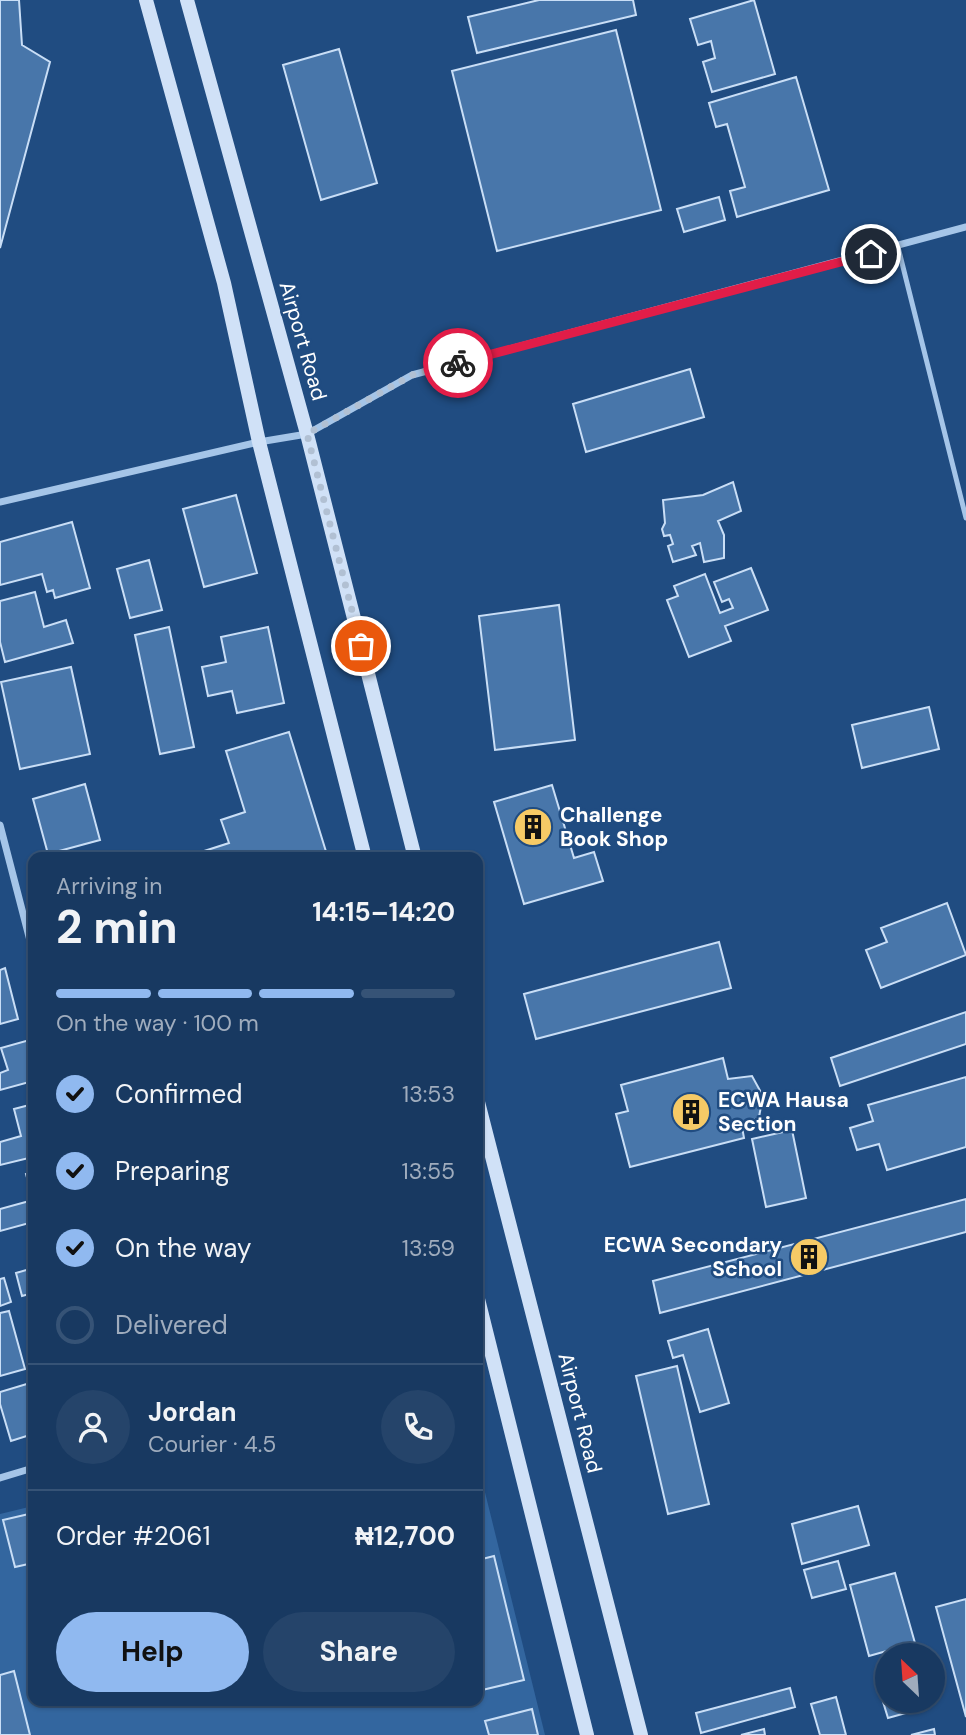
<!DOCTYPE html>
<html lang="en">
<head>
<meta charset="utf-8">
<style>
  body { margin:0; font-family:"DM Sans",sans-serif; background:#25446a; color:#f1f3f6; height:100vh; display:flex; flex-direction:column; font-size:26px; white-space:nowrap }
  * { box-sizing:border-box; margin:0 }
  p { font-size:23px; color:#9facbd }
  .icon { flex:none; width:38px; height:38px; fill:none; stroke:currentColor; stroke-width:2; stroke-linecap:round; stroke-linejoin:round }
  .map { position:relative; flex:1; overflow:hidden }
  .side { position:absolute; left:28px; top:852px; width:455px; height:854px; display:flex; flex-direction:column; background:#183961; border-radius:14px; box-shadow:0 2px 5px #0004,0 0 0 2px #365376 }
  .side>* { flex:none }
  .needle { width:46px; rotate:335deg }
  .fabs { position:absolute; left:875px; top:1643px; display:grid; gap:14px }
  .fabs a { display:grid; place-items:center; width:70px; height:70px; border-radius:50%; background:#183961; box-shadow:0 2px 5px #0004,0 0 0 2px #365376; font-size:35px }
  .pin { position:absolute; display:grid; place-items:center; width:60px; height:60px; color:#fff; margin:-30px; border:4px solid #fff; border-radius:50%; box-shadow:0 2px 7px #0007 }
  .courier { position:absolute; display:grid; place-items:center; width:70px; height:70px; margin:-35px; border:5px solid #e11d48; border-radius:50%; background:#fff; color:#222; box-shadow:0 2px 9px #0007 }
  .summary em { font-style:normal; font-weight:700 }
  .summary div { display:flex; flex-direction:column-reverse }
  .summary { display:flex; align-items:center; justify-content:space-between; height:119px; padding:0 28px }
  h1 { font-size:46px; font-weight:700; line-height:52px }
  .bar { display:grid; grid-template-columns:repeat(4,1fr); gap:10px 7px; align-content:center; height:84px; padding:0 28px }
  .bar i { height:9px; border-radius:5px; background:#365376 }
  .bar .on { background:#90b9f0 }
  .bar p { grid-column:span 4 }
  .line { display:flex; align-items:center; gap:18px; padding:0 28px; border-top:2px solid #365376 }
  .line div { flex:1 }
  .round { display:grid; place-items:center; flex:none; width:74px; height:74px; border-radius:37px; background:#25446a }
  ol { padding:0 28px; list-style:none }
  li { display:flex; align-items:center; gap:21px; height:77px }
  li p { margin-inline-start:auto }
  li .icon { padding:7px; border-radius:50%; background:#90b9f0; color:#111; stroke-width:4 }
  li:last-child { color:#9facbd }
  li i { width:38px; height:38px; border:4px solid #365376; border-radius:50% }
  .primary-button { display:flex; gap:14px; margin-top:auto; padding:14px 28px }
  .primary-button a { flex:1; height:80px; border-radius:42px; background:#90b9f0; color:#111; font-size:28px; font-weight:700; line-height:80px; text-align:center }
  .primary-button a+a { background:#25446a; color:#f1f3f6 }
  .map>svg:first-child { display:block }
  .green { fill:#33669f }
  .building { fill:#4876aa; stroke:#c9def6; stroke-width:2 }
  .lines { fill:none; stroke-linecap:round; stroke-linejoin:round }
  .service { stroke:#a5c5e8; stroke-width:5 }
  .minor { stroke:#a5c5e8; stroke-width:7 }
  .secondary { stroke:#d0e1f7; stroke-width:14 }
  .done { stroke:#b1c0d3; stroke-width:7; stroke-dasharray:0 12.6 }
  .route { stroke:#e11d48; stroke-width:9 }
  .labels { text-anchor:middle; stroke-width:5; stroke-linejoin:round; paint-order:stroke }
  .street-label { font-size:21px; fill:#fff; stroke:#204c81 }
  .poi-label { font-size:21px; font-weight:bold; fill:#fff; stroke:#204c81; text-anchor:start }
</style>
</head>
<body>
<div class="map">
<svg width="966" height="1735" viewBox="0 0 966 1735">
  <rect width="100%" height="100%" fill="#204c81"/>
  <path class="green" d="M 478,1464 L 545,1735 L 0,1735 L 0,1514 L 33,1506 L 33,1701 L 478,1701 Z"/>
  <path class="building" d="M 0,0 L 19,0 L 22,45 L 50,62 L 0,248 Z
    M 539,0 L 633,0 L 636,15 L 477,53 L 468,17 Z
    M 754,0 L 775,74 L 712,92 L 703,62 L 715,58 L 711,41 L 698,45 L 690,19 Z
    M 616,30 L 661,210 L 497,251 L 452,71 Z
    M 339,49 L 377,183 L 321,200 L 283,65 Z
    M 796,77 L 829,190 L 737,217 L 730,191 L 745,187 L 727,124 L 716,127 L 709,103 Z
    M 719,197 L 725,220 L 684,232 L 677,209 Z
    M 690,369 L 704,417 L 586,452 L 573,404 Z
    M 733,482 L 741,511 L 718,521 L 724,535 L 724,558 L 704,562 L 700,543 L 692,546 L 696,555 L 673,562 L 668,546 L 673,544 L 670,535 L 664,536 L 662,529 L 665,523 L 663,500 L 703,495 Z
    M 236,495 L 257,573 L 204,587 L 183,509 Z
    M 72,522 L 90,588 L 55,598 L 53,590 L 47,592 L 42,574 L 0,585 L 0,542 Z
    M 149,560 L 162,610 L 130,618 L 117,569 Z
    M 751,568 L 768,610 L 725,626 L 731,641 L 689,657 L 667,600 L 678,596 L 674,586 L 705,574 L 720,613 L 733,608 L 729,599 L 722,602 L 714,582 Z
    M 35,592 L 44,627 L 66,620 L 73,643 L 5,662 L 0,642 L 0,601 Z
    M 559,605 L 575,740 L 495,750 L 479,616 Z
    M 169,627 L 194,747 L 160,754 L 135,635 Z
    M 268,627 L 284,703 L 237,713 L 232,691 L 208,696 L 202,667 L 226,662 L 221,637 Z
    M 71,667 L 90,754 L 20,769 L 1,682 Z
    M 929,707 L 939,749 L 862,768 L 852,725 Z
    M 289,732 L 328,858 L 199,858 L 198,853 L 229,843 L 221,820 L 245,812 L 226,751 Z
    M 85,784 L 100,840 L 48,854 L 33,799 Z
    M 552,785 L 574,858 L 594,852 L 603,881 L 524,904 L 494,802 Z
    M 101,852 L 103,858 L 82,858 Z
    M 947,903 L 966,955 L 881,988 L 866,950 L 887,942 L 881,928 Z
    M 719,942 L 731,988 L 536,1039 L 524,994 Z
    M 5,968 L 18,1019 L 0,1024 L 0,970 Z
    M 966,1012 L 966,1044 L 840,1086 L 831,1058 Z
    M 33,1039 L 33,1081 L 0,1090 L 0,1073 L 8,1070 L 1,1048 Z
    M 723,1058 L 728,1079 L 752,1076 L 763,1096 L 759,1117 L 742,1127 L 744,1138 L 630,1167 L 616,1114 L 628,1111 L 621,1085 Z
    M 966,1077 L 966,1147 L 887,1170 L 879,1144 L 857,1150 L 850,1128 L 873,1121 L 868,1105 Z
    M 33,1104 L 33,1157 L 0,1165 L 0,1142 L 21,1136 L 14,1109 Z
    M 792,1130 L 806,1198 L 766,1207 L 752,1139 Z
    M 33,1172 L 33,1222 L 0,1231 L 0,1209 L 33,1200 L 26,1174 Z
    M 966,1199 L 966,1232 L 660,1313 L 653,1281 Z
    M 33,1268 L 33,1293 L 22,1296 L 16,1273 Z
    M 4,1278 L 11,1302 L 0,1306 L 0,1279 Z
    M 9,1311 L 25,1369 L 0,1376 L 0,1313 Z
    M 708,1329 L 729,1403 L 700,1412 L 683,1355 L 673,1358 L 668,1341 Z
    M 677,1366 L 709,1504 L 668,1514 L 636,1376 Z
    M 30,1383 L 33,1393 L 33,1434 L 11,1441 L 0,1404 L 0,1392 Z
    M 858,1506 L 869,1545 L 802,1564 L 792,1524 Z
    M 33,1513 L 33,1563 L 15,1567 L 3,1520 Z
    M 494,1556 L 524,1680 L 478,1691 L 478,1560 Z
    M 838,1561 L 846,1589 L 812,1598 L 804,1570 Z
    M 895,1573 L 915,1643 L 869,1656 L 850,1585 Z
    M 966,1599 L 966,1717 L 936,1607 Z
    M 14,1671 L 30,1735 L 0,1735 L 0,1675 Z
    M 790,1688 L 795,1707 L 701,1733 L 696,1713 Z
    M 887,1690 L 887,1701 L 930,1701 L 931,1706 L 888,1718 L 880,1692 Z
    M 836,1697 L 846,1735 L 820,1735 L 811,1704 Z
    M 532,1709 L 538,1735 L 489,1735 L 485,1721 Z
    M 764,1729 L 765,1735 L 741,1735 Z
    M 934,1729 L 935,1735 L 911,1735 Z"/>
  <g class="lines">
    <path class="service" d="M 898,247 L 966,518"/>
    <path class="minor" d="M 0,502 L 259,442 L 307,434 L 412,375 L 966,227
      M 0,825 L 33,952
      M 0,1478 L 33,1468"/>
    <path class="secondary" d="M 146,0 L 224,283 L 259,442 L 365,858
      M 187,0 L 307,434 L 415,858
      M 478,1102 L 641,1735
      M 478,1299 L 587,1735"/>
  </g>
  <g class="lines">
    <path class="done" d="M 361,646 L 307,434 L 412,375 L 458,363"/>
    <path class="route" d="M 458,363 L 871,254"/>
  </g>
  <defs>
    <g id="building-disc" transform="scale(2.0125)"><circle r="9.5" fill="#f6ca66" stroke="#204c81"/><path d="M-4-6H4V6H1V3H-1V6H-4ZM-2.5-4.3h1.7v1.8h-1.7ZM.8-4.3h1.7v1.8H.8ZM-2.5-1h1.7V.8h-1.7ZM.8-1h1.7V.8H.8Z" fill="#111"/></g>
  </defs>
  <g fill-rule="evenodd">
    <use href="#building-disc" x="533" y="827"/>
    <use href="#building-disc" x="691" y="1112"/>
    <use href="#building-disc" x="809" y="1257"/>
  </g>
  <g class="labels">
    <g class="street-label">
      <text transform="translate(303 341) rotate(74)" y="7">Airport Road</text>
      <text transform="translate(580 1413) rotate(76)" y="7">Airport Road</text>
    </g>
    <g class="poi-label">
      <text x="560" y="822">Challenge<tspan x="560" dy="24">Book Shop</tspan></text>
      <text x="718" y="1107">ECWA Hausa<tspan x="718" dy="24">Section</tspan></text>
      <text x="782" y="1252" text-anchor="end">ECWA Secondary<tspan x="782" dy="24">School</tspan></text>
    </g>
  </g>
</svg>
<div class="fabs">
<a><svg class="needle" viewBox="-14 -14 28 28"><path d="M0-13l5 13h-10z" fill="#e53935"/><path d="M0 13l5-13h-10z" fill="#9facbd"/></svg></a>
</div>
<div class="pin" style="left:361px;top:646px;background:#ea580c"><svg class="icon" aria-label="bag" viewBox="0 0 24 24"><path d="M5 8h14l-1 12H6zM9 8a3 3 0 0 1 6 0"/></svg></div>
<div class="pin" style="left:871px;top:254px;background:#1f2937"><svg class="icon" aria-label="home" viewBox="0 0 24 24"><path d="M3 11l9-7 9 7M6 9v11h12V9"/></svg></div>
<div class="courier" style="left:458px;top:363px"><svg class="icon" aria-label="bike" viewBox="0 0 24 24"><circle cx="6" cy="16" r="4"/><circle cx="18" cy="16" r="4"/><path d="M6 16l4-8h5l3 8M10 8l3 8H6M13 5h3"/></svg></div>
<section class="side">
<div class="summary"><div><h1>2 min</h1><p>Arriving in</p></div><em>14:15–14:20</em></div>
<div class="bar"><i class="on"></i><i class="on"></i><i class="on"></i><i></i><p>On the way · 100 m</p></div>
<ol>
<li><svg class="icon" aria-label="check" viewBox="0 0 24 24"><path d="M5 12l5 5 9-10"/></svg>Confirmed<p>13:53</p></li>
<li><svg class="icon" aria-label="check" viewBox="0 0 24 24"><path d="M5 12l5 5 9-10"/></svg>Preparing<p>13:55</p></li>
<li><svg class="icon" aria-label="check" viewBox="0 0 24 24"><path d="M5 12l5 5 9-10"/></svg>On the way<p>13:59</p></li>
<li><i></i>Delivered</li>
</ol>
<div class="line" style="height:126px"><a class="round"><svg class="icon" aria-label="person" viewBox="0 0 24 24"><circle cx="12" cy="8" r="4"/><path d="M4 21q1-7 8-7t8 7"/></svg></a><div><b>Jordan</b><p>Courier · 4.5</p></div><a class="round"><svg class="icon" aria-label="phone" viewBox="0 0 24 24"><path d="M5 4h4l2 5-3 2q2 4 5 5l2-3 5 2v4C11 20 4 13 5 4z"/></svg></a></div>
<div class="line" style="height:91px"><div>Order #2061</div><b>₦12,700</b></div>
<div class="primary-button"><a>Help</a><a>Share</a></div>
</section>
</div>
</body>
</html>
